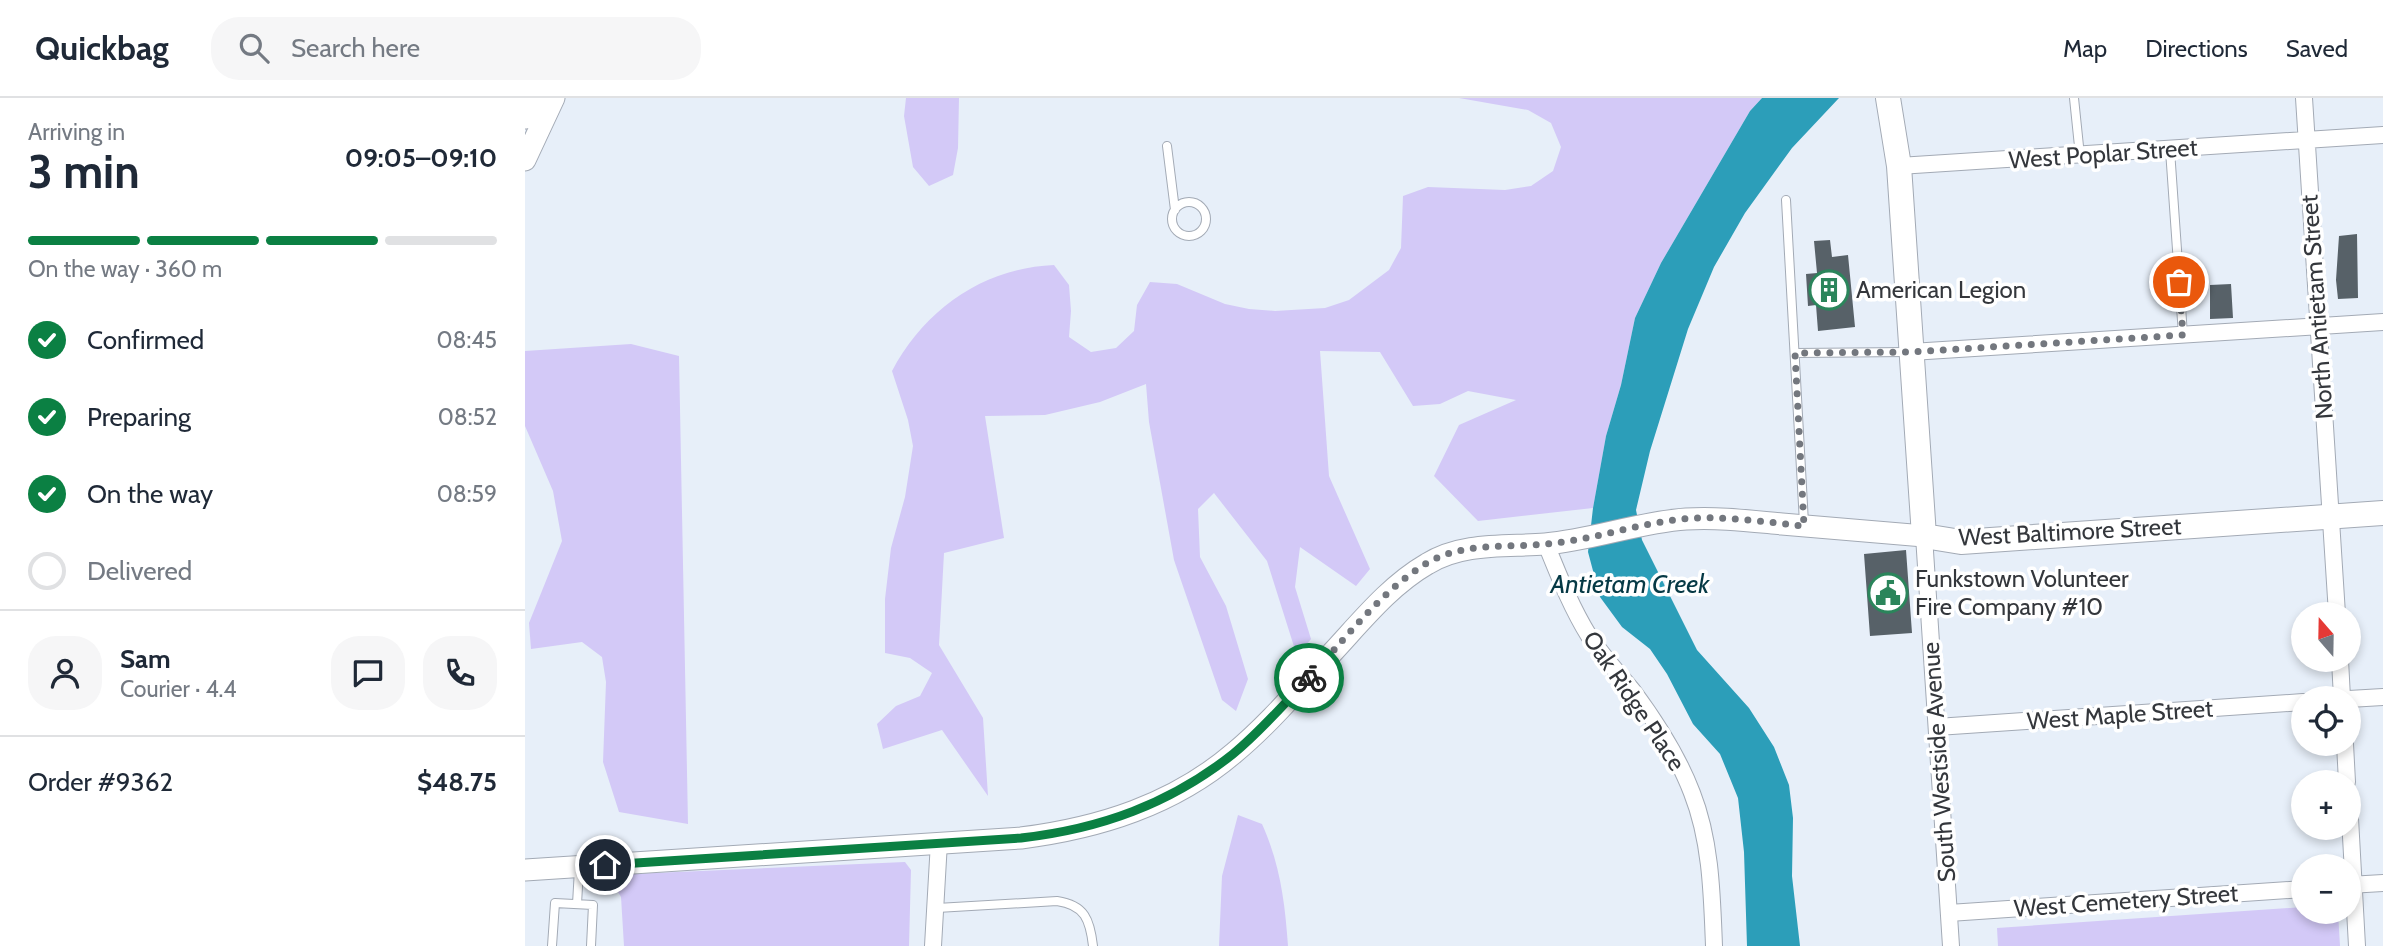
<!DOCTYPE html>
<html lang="en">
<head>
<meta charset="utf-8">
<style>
  body { margin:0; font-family:Cabin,sans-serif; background:#f6f6f7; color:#1f2937; height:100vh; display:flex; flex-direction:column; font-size:26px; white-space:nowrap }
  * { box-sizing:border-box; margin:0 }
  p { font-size:23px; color:#747a83 }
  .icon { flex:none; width:38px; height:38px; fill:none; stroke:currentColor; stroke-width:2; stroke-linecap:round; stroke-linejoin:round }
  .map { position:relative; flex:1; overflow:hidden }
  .sheet { display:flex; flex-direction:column; background:#fff; width:525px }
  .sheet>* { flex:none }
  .needle { width:46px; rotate:340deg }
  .controls { position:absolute; left:1766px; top:504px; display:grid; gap:14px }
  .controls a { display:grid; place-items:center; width:70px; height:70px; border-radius:50%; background:#fff; box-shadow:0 4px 10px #0003; font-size:35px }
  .pin { position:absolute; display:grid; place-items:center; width:60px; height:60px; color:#fff; margin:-30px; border:4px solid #fff; border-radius:50%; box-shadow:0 2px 7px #0007 }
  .courier { position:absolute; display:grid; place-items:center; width:70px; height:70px; margin:-35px; border:5px solid #0b8043; border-radius:50%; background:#fff; color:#222; box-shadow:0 2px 9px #0007 }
  .overview em { font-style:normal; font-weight:700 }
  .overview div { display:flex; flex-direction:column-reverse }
  .overview { display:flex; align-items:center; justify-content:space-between; height:119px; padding:0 28px }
  h1 { font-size:46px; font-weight:700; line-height:52px }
  .bar { display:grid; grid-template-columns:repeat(4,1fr); gap:10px 7px; align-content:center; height:84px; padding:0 28px }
  .bar i { height:9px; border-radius:5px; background:#e0e1e3 }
  .bar .on { background:#0b8043 }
  .bar p { grid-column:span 4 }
  .line { display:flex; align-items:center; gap:18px; padding:0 28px; border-top:2px solid #e0e1e3 }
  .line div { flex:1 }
  .round { display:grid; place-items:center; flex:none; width:74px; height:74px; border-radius:28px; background:#f6f6f7 }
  ol { padding:0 28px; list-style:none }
  li { display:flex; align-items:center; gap:21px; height:77px }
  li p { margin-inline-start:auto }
  li .icon { padding:7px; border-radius:50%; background:#0b8043; color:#fff; stroke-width:4 }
  li:last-child { color:#747a83 }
  li i { width:38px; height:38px; border:4px solid #e0e1e3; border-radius:50% }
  header { display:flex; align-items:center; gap:42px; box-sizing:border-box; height:98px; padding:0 35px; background:#fff; border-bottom:2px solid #e0e1e3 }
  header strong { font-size:33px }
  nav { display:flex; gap:38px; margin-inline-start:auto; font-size:24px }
  .search { width:490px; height:63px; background:#f6f6f7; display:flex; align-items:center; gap:18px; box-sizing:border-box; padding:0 24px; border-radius:28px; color:#747a83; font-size:26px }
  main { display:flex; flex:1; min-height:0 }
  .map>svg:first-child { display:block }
  .green { fill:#d3c9f7 }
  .water { fill:#2c9eb9 }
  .building { fill:#576168 }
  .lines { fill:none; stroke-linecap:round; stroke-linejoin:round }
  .lane-casing { stroke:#a3aab5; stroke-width:10 }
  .street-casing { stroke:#a3aab5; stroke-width:18 }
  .secondary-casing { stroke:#a3aab5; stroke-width:23 }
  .primary-casing { stroke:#a3aab5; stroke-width:26 }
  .lane { stroke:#fff; stroke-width:8 }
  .street { stroke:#fff; stroke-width:16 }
  .secondary { stroke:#fff; stroke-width:21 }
  .primary { stroke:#fff; stroke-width:24 }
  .done { stroke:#73777e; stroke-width:7; stroke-dasharray:0 12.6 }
  .route { stroke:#0b8043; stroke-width:9 }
  .labels { text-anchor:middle; stroke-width:7; stroke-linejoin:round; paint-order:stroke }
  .street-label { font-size:24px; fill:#34373c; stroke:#fff }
  .poi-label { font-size:24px; fill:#34373c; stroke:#fff; text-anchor:start }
  .water-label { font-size:26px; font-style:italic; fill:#063945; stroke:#fff }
</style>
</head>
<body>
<header>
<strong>Quickbag</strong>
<div class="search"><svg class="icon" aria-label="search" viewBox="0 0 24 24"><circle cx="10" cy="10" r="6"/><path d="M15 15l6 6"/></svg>Search here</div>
<nav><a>Map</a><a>Directions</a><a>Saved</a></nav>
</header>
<main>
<section class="sheet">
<div class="overview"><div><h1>3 min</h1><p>Arriving in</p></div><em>09:05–09:10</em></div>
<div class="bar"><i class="on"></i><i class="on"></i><i class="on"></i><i></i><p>On the way · 360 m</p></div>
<ol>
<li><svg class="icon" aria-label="check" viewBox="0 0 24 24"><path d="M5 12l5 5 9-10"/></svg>Confirmed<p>08:45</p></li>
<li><svg class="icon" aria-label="check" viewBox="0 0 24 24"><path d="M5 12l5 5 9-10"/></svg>Preparing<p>08:52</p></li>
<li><svg class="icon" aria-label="check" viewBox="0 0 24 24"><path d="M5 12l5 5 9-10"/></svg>On the way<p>08:59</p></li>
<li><i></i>Delivered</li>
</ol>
<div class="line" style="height:126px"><a class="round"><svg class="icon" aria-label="person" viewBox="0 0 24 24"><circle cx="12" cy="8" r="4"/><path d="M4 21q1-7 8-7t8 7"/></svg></a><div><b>Sam</b><p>Courier · 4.4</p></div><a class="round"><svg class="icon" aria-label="chat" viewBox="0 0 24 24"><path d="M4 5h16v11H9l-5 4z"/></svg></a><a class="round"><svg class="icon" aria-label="phone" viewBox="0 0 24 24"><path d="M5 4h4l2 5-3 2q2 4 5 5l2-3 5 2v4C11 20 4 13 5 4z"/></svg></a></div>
<div class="line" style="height:91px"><div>Order #9362</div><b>$48.75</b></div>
</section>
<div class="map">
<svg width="1858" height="848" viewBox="0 0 1858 848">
  <rect width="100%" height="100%" fill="#e7eff9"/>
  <path class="green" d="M 381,0 L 434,0 L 433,50 L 428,77 L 404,88 L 388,69 L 379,18 Z
    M 934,0 L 1237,0 L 1225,13 L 1136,165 L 1110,220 L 1096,287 L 1081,338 L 1068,410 L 953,423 L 909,378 L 934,327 L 991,302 L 943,293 L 915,306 L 888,308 L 855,254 L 795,253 L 804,378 L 845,471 L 831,488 L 775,449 L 770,489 L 786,541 L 772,558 L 742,463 L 689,395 L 673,411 L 675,459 L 701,508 L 723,581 L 711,613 L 697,602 L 649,462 L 624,324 L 621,286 L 575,304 L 520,317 L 460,318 L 479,440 L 419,455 L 414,547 L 458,620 L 463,698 L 417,632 L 358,651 L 352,626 L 371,608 L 395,598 L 407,575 L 385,560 L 360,555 L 360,501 L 366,450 L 380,399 L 388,348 L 383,322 L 367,273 C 400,211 458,170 529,167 L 544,187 L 546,213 L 544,239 L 566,254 L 591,250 L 609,233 L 612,207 L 625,184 L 652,186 L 700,206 L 724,211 L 750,213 L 800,210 L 824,202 L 864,172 L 876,150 L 878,98 L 903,89 L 980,92 L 1006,88 L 1028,73 L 1036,49 L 1026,25 L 1003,12 Z
    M 106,246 L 154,258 L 163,726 L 94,714 L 78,664 L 81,584 L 77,559 L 57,544 L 6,551 L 4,525 L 37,443 L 28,393 L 0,328 L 0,253 Z
    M 713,717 L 737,726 C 755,766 760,804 763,848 L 694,848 L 697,778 Z
    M 380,764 L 386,772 L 384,848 L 99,848 L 96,799 L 83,777 Z
    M 1778,809 L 1778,814 L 1813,814 L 1815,848 L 1473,848 L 1472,830 Z"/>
  <path class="water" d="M 1237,0 L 1314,0 L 1267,50 L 1220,115 L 1189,169 L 1163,231 L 1125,353 L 1111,412 L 1117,442 L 1172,552 L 1224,610 L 1249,649 L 1264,687 L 1268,720 L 1267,778 L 1275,848 L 1222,848 L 1219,754 L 1213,700 L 1195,656 L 1168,626 L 1142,576 L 1125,551 L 1097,529 L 1075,499 L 1063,454 L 1068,410 L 1081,338 L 1096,287 L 1110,220 L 1136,165 L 1225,13 Z"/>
  <path class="building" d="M 1832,136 L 1833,200 L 1813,201 L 1811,182 L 1814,138 Z
    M 1305,142 L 1307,159 L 1323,157 L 1330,229 L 1293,233 L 1291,207 L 1283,208 L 1281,176 L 1292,175 L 1289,143 Z
    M 1706,186 L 1708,220 L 1685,221 L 1685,187 Z
    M 1381,452 L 1387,535 L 1345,538 L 1339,456 Z"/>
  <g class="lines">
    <g class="lane-casing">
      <path id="lane" d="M 1549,0 L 1555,58
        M 642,48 L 650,112
        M 1645,52 L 1658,237
        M 1261,102 L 1279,425
        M647 121a17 17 0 1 1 34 0a17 17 0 1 1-34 0Z
        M 1270,255 L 1383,254
        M 52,806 L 54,771
        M 412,810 L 532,803 C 560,807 565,822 568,848
        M 27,848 L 30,805 L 68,807 L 66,848"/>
    </g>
    <g class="street-casing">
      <path id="street" d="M 1779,0 L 1812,516
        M 1374,68 L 1858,37
        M 1386,254 L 1858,224
        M 1399,438 L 1426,848
        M 1021,446 C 1034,478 1046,509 1064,538 C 1077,557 1093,575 1108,593 C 1131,624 1153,658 1167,695 C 1186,743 1187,797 1189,848
        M 1815,562 L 1817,600
        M 1824,601 L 1858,599
        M 1412,629 L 1778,604
        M 1820,646 L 1822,684
        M 1824,702 L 1832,848
        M 1824,787 L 1858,785
        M 1424,815 L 1778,791
        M 408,848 L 414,744"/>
    </g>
    <g class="secondary-casing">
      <path id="secondary" d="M 0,20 L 10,0
        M 0,62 L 29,0
        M 0,772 L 496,740 C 574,730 648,707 709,655 C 744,626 774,590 805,557 C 835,525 864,488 902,466 C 937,444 981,449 1020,446 C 1068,442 1114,424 1161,421 C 1193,419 1225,423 1257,426 C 1304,430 1352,434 1399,438"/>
    </g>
    <g class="primary-casing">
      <path id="primary" d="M 1363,0 L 1374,68 L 1399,438 L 1436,444 L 1858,415"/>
    </g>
    <use href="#lane" class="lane"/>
    <use href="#street" class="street"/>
    <use href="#secondary" class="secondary"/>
    <use href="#primary" class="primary"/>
  </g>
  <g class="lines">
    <path class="done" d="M 784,580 C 819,542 857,492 902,465 C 938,444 981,450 1021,446 C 1067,442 1111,426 1157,421 C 1197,417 1239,424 1279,428 L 1270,255 L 1386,254 L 1658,237 L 1654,184"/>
    <path class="route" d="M 80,767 L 496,740 C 575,731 645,706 708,656 C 735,634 759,606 784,580"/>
  </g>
  <defs>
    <g id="building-ring" transform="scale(2.0125)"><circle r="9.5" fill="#fff" stroke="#2b855b" stroke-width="1.5"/><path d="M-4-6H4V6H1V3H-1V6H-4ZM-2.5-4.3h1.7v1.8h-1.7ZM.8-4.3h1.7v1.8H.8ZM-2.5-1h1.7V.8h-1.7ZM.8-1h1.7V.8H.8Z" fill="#2b855b"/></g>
    <g id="civic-ring" transform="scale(2.0125)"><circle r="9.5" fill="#fff" stroke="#2b855b" stroke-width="1.5"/><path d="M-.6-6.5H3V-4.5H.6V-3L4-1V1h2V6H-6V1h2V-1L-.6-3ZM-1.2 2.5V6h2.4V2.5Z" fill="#2b855b"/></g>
  </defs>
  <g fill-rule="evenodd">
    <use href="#building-ring" x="1304" y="192"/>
    <use href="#civic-ring" x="1363" y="495"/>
  </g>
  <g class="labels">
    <g class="street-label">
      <text transform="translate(1578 56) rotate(-4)" y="8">West Poplar Street</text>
      <text transform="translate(1792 209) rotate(-94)" y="8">North Antietam Street</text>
      <text transform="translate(1545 434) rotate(-3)" y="8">West Baltimore Street</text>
      <text transform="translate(1109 603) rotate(56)" y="8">Oak Ridge Place</text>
      <text transform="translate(1595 617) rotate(-4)" y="8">West Maple Street</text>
      <text transform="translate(1414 664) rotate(-94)" y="8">South Westside Avenue</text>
      <text transform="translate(1601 803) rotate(-4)" y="8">West Cemetery Street</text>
    </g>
    <g class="poi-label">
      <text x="1331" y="200">American Legion</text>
      <text x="1390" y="489">Funkstown Volunteer<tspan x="1390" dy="28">Fire Company #10</tspan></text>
    </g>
    <g class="water-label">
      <text x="1105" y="495">Antietam Creek</text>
    </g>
  </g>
</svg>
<div class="controls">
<a><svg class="needle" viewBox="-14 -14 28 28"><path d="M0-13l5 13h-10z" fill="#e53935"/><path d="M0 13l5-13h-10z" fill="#747a83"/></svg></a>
<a><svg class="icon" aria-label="locate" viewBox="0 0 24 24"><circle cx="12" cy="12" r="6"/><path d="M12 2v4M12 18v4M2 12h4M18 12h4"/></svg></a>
<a>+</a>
<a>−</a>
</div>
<div class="pin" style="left:1654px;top:184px;background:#ea580c"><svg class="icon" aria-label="bag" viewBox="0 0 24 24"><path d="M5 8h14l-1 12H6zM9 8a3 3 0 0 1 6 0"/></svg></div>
<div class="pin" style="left:80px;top:767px;background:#1f2937"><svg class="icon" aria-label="home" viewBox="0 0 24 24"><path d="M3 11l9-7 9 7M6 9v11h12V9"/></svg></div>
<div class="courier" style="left:784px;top:580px"><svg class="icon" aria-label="bike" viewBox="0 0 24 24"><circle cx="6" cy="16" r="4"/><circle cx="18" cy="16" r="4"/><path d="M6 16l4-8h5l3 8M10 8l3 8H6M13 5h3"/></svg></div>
</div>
</main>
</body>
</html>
